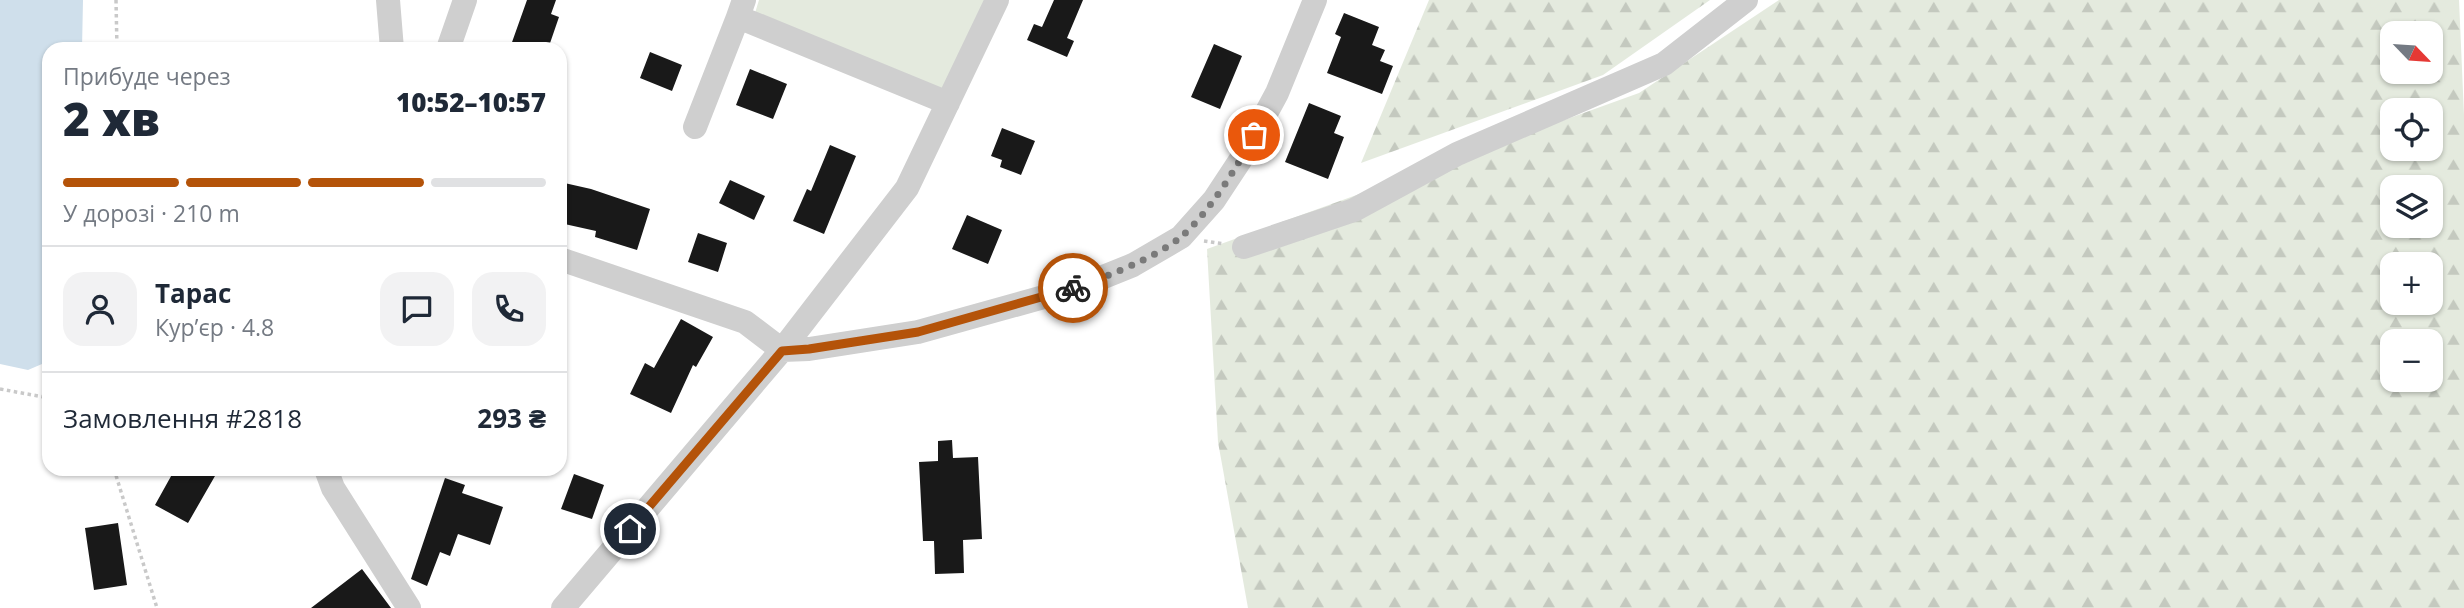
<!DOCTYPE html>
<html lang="uk">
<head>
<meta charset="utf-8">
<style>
  body { margin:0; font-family:"Open Sans",sans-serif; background:#f2f2f3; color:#1f2937; height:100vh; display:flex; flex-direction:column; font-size:26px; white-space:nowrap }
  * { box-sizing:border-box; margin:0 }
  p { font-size:23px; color:#747a83 }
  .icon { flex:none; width:38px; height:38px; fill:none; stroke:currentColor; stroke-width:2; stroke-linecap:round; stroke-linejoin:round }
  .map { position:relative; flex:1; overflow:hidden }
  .drawer { position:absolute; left:42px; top:42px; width:525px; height:434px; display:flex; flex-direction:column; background:#fff; border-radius:21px; box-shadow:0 2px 5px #0004 }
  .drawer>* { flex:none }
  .needle { width:46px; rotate:115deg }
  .tools { position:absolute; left:2380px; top:21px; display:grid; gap:14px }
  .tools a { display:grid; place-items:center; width:63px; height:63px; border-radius:14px; background:#fff; box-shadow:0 2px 5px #0004; font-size:35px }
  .pin { position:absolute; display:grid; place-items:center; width:60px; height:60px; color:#fff; margin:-30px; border:4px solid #fff; border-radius:50%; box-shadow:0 2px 7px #0007 }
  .courier { position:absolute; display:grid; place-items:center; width:70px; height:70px; margin:-35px; border:5px solid #b45309; border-radius:50%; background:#fff; color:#222; box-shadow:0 2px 9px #0007 }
  .head em { font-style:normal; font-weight:800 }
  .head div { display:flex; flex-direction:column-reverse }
  .head { display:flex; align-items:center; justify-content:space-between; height:119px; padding:0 21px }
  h1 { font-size:46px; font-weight:800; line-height:52px }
  .bar { display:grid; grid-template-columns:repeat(4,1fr); gap:10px 7px; align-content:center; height:84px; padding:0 21px }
  .bar i { height:9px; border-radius:5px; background:#e0e1e3 }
  .bar .active { background:#b45309 }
  .bar p { grid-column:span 4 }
  .line { display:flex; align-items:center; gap:18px; padding:0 21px; border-top:2px solid #e0e1e3 }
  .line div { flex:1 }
  .round { display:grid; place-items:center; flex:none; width:74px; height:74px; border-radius:21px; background:#f2f2f3 }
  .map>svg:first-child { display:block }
  .grass { fill:#e4eade }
  .forest { fill:url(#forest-firs); fill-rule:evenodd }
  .water { fill:#cfdfeb }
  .building { fill:#191919 }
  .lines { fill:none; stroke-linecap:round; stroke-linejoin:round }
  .path { stroke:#c9c9c9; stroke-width:3.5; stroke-dasharray:3.5 3.5; stroke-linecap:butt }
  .minor { stroke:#cfcfcf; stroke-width:24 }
  .done { stroke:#7a7a7a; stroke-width:7; stroke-dasharray:0 12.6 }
  .route { stroke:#b45309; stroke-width:9 }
</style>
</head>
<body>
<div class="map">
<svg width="2464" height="608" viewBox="0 0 2464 608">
  <defs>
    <pattern id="forest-firs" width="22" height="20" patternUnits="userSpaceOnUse" patternTransform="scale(1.75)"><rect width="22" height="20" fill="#e4eade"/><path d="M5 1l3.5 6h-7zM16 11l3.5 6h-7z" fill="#c4c9bf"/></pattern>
  </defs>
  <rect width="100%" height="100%" fill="#fff"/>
  <path class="grass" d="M 759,0 L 989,0 L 945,91 L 755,13 Z"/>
  <path class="forest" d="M 1429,0 L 1710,0 L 1603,75 L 1361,163 Z
    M 1779,0 L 2459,0 L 2464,115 L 2464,608 L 1248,608 L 1218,442 L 1207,249 L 1639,93 ZM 2392,33 L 2431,33 L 2431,72 L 2392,72 ZM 2392,110 L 2431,110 L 2431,149 L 2392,149 ZM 2392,187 L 2431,187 L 2431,226 L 2392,226 ZM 2392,264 L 2431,264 L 2431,303 L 2392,303 ZM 2392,341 L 2431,341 L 2431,380 L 2392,380 Z"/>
  <path class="water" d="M 0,0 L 83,0 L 82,49 L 49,49 L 49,361 L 28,370 L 0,364 Z"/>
  <path class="building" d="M 527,0 L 556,0 L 551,14 L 559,17 L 548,49 L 523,49 L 511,45 Z
    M 1054,0 L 1083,0 L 1067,38 L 1074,41 L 1067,57 L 1027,40 L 1034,24 L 1042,27 Z
    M 1344,13 L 1379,27 L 1372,45 L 1385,50 L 1380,61 L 1393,66 L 1382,94 L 1327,73 L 1341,37 L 1335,34 Z
    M 1214,44 L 1242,56 L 1220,109 L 1191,97 Z
    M 650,52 L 682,65 L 672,91 L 640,78 Z
    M 750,69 L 787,84 L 773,119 L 736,105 Z
    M 1309,103 L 1341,116 L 1334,133 L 1344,137 L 1328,179 L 1285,162 Z
    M 1002,128 L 1035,141 L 1021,175 L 1000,167 L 1002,160 L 991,156 Z
    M 830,145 L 856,156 L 824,234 L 793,221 L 807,189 L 811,191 Z
    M 730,180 L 765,196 L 754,220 L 719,203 Z
    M 560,182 L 591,189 L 650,209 L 637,250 L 595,237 L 596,231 L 560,223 Z
    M 967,215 L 1002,230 L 988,264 L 952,249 Z
    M 698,233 L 727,243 L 718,272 L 688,262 Z
    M 681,319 L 713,337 L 696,367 L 693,365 L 671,413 L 630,394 L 645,363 L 654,368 Z
    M 952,440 L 953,458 L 978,457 L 982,539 L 963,540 L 964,573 L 935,574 L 934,541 L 923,541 L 919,462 L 938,461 L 938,441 Z
    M 175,469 L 190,475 L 194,469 L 219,469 L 188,523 L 155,505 Z
    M 574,474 L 604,485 L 592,519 L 561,509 Z
    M 445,478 L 465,485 L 462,493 L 503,507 L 490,545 L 458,534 L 450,556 L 440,552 L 427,586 L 411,579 Z
    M 118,523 L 127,585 L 94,590 L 85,528 Z
    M 362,569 L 391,608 L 311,608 Z"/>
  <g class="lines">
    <path class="path" d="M 116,0 L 117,49
      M 1204,241 L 1224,244
      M 0,389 L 49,398
      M 114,469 L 157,608"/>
    <path class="minor" d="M 388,0 L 392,49
      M 744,0 L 738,17 L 948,103
      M 448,49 L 465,0
      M 695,127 L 738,17
      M 1244,247 L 1354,210 L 1457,154 L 1664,64 L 1746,0
      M 560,259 L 745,322 L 782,350 L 809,349 L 918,332 L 1076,288 L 1133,265 L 1181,237 L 1214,200 L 1243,156 L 1277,93 L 1315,0
      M 326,469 L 333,488 L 409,608
      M 563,608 L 782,350 L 907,188 L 997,0"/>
  </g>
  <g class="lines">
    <path class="done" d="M 1073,288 C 1104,278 1157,257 1181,237 C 1209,213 1237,167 1254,135"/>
    <path class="route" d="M 630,529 L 782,351 L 809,349 L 918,332 L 1073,288"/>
  </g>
</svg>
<div class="tools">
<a><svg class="needle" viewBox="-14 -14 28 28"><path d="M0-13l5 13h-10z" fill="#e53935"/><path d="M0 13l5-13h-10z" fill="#747a83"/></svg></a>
<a><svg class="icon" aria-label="locate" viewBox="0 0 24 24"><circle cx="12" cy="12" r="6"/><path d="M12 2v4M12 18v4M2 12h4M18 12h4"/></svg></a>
<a><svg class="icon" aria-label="layers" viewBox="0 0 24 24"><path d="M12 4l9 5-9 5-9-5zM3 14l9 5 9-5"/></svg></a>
<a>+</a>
<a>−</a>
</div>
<div class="pin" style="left:1254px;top:135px;background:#ea580c"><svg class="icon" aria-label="bag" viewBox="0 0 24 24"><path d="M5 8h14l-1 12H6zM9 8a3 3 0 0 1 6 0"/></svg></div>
<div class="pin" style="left:630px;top:529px;background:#1f2937"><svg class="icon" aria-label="home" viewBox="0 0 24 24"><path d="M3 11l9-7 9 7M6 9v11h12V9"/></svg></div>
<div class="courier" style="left:1073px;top:288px"><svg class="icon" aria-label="bike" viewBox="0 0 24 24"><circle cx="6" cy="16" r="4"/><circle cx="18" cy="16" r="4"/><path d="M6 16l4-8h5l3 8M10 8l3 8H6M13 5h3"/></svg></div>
<section class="drawer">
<div class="head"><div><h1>2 хв</h1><p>Прибуде через</p></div><em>10:52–10:57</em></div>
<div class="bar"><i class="active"></i><i class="active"></i><i class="active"></i><i></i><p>У дорозі · 210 m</p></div>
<div class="line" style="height:126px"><a class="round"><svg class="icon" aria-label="person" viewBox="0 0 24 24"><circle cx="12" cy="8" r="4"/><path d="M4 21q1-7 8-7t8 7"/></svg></a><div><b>Тарас</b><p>Кур’єр · 4.8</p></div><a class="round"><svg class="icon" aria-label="chat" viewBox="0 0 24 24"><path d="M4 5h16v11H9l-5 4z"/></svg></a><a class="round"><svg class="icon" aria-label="phone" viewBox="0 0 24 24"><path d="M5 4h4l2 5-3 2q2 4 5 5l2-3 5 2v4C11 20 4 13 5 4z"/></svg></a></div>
<div class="line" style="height:91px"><div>Замовлення #2818</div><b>293 ₴</b></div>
</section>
</div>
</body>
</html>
